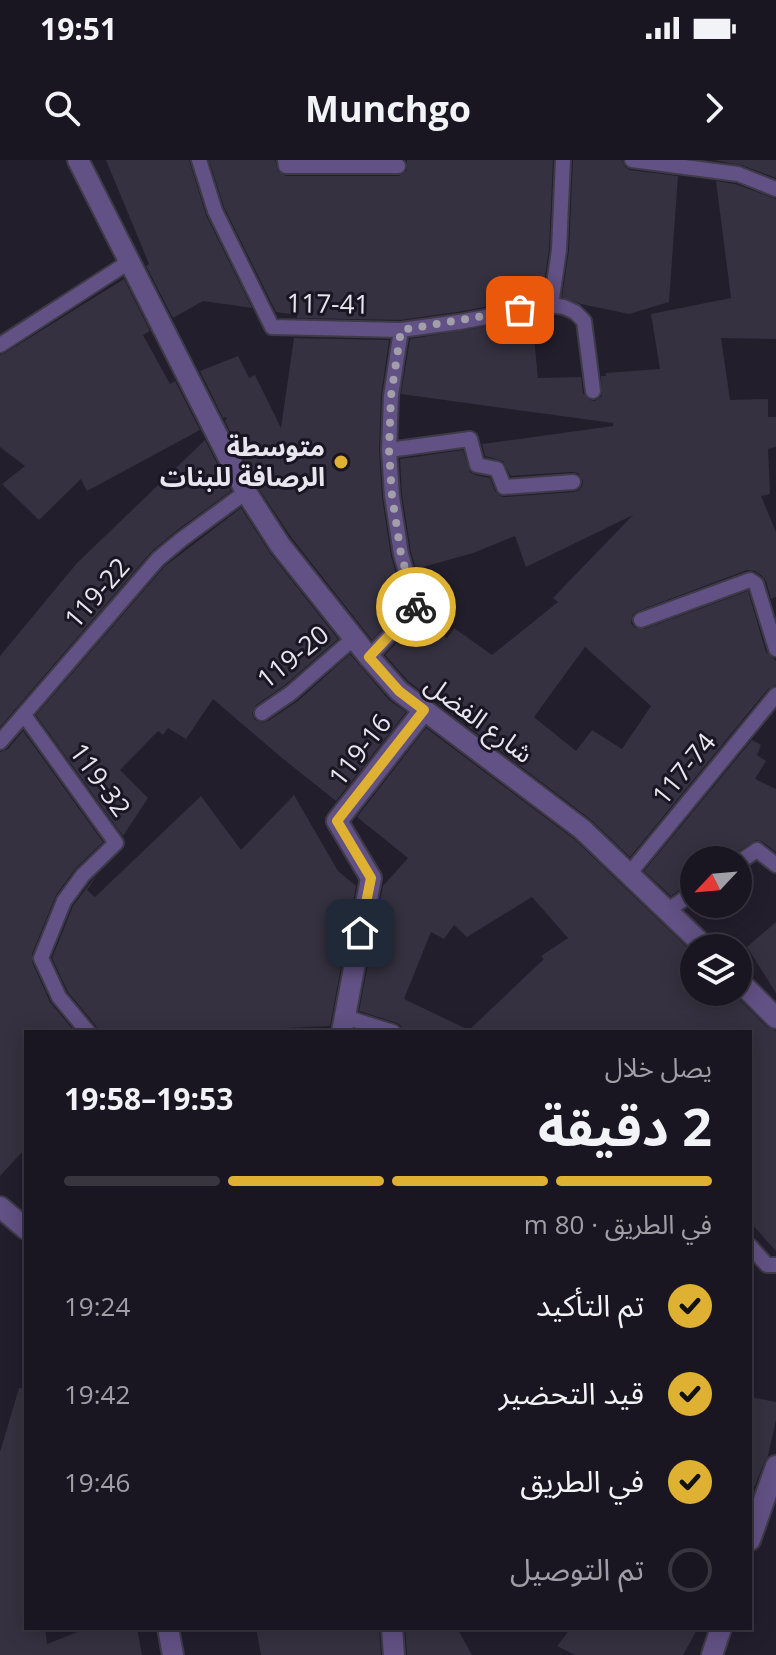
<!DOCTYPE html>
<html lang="ar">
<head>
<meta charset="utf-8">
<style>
  body { margin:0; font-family:"Open Sans","Noto Sans Arabic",sans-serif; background:#231f2a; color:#f1f3f6; direction:rtl; height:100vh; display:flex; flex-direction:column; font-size:30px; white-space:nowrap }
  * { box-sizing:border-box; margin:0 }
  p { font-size:26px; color:#9f9fa5 }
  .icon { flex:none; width:44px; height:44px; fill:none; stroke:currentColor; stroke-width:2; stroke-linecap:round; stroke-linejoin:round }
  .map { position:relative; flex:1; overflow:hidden; direction:ltr }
  .side { position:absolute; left:24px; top:870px; width:728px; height:600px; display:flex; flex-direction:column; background:#1a1621; border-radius:0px; box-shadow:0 4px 20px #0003,0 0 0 2px #38353f; direction:rtl }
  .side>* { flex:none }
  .needle { width:52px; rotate:244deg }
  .tools { position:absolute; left:680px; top:686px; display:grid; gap:16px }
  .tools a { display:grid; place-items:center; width:72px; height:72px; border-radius:50%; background:#1a1621; box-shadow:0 4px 20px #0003,0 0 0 2px #38353f; font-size:40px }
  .pin { position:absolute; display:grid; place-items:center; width:68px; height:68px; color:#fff; margin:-34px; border-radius:16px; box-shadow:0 4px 12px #0006 }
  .courier { position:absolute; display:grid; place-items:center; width:80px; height:80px; margin:-40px; border:6px solid #deb133; border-radius:50%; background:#fff; color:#222; box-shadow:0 2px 10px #0007 }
  .overview em { font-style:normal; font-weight:700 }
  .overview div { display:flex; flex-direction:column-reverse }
  .overview { display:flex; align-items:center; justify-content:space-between; height:136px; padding:0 40px }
  h1 { font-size:52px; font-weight:700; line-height:60px }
  .bar { display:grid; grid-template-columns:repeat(4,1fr); gap:12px 8px; align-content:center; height:96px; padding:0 40px }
  .bar i { height:10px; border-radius:6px; background:#38353f }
  .bar .selected { background:#deb133 }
  .bar p { grid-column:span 4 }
  ol { padding:0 40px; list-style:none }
  li { display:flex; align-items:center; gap:24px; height:88px }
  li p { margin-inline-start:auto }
  li .icon { padding:8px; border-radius:50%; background:#deb133; color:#111; stroke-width:4 }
  li:last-child { color:#9f9fa5 }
  li i { width:44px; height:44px; border:4px solid #38353f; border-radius:50% }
  .status { display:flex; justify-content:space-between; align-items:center; height:56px; padding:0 40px; background:#1a1621; direction:ltr }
  .status svg { height:22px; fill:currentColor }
  header { display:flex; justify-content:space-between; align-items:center; height:104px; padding:0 40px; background:#1a1621; font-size:36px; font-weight:700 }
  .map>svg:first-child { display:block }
  .building { fill:#353140; fill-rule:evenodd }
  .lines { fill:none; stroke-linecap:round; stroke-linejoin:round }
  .lane-casing { stroke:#3e3a47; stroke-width:18 }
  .street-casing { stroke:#3e3a47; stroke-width:24 }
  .lane { stroke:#615184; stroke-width:14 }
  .street { stroke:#615184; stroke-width:20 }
  .done { stroke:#a29faa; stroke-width:8; stroke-dasharray:0 14.4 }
  .route { stroke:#deb133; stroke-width:10 }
  .poi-dot { fill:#deb133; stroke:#191522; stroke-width:3 }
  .labels { text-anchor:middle; stroke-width:6; stroke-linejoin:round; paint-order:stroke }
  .street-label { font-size:26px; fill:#e7e5ee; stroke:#191522 }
  .poi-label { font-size:26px; font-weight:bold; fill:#e7e5ee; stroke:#191522; text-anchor:end }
</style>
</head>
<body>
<div class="status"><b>19:51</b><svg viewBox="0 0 49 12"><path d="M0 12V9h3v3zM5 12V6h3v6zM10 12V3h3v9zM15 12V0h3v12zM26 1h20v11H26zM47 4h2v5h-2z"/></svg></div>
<header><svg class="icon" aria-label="forward" viewBox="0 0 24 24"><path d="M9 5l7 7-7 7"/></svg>Munchgo<svg class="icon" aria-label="search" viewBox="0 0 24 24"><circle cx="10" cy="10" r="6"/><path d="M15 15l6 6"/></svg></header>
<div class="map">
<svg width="776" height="1495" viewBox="0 0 776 1495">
  <rect width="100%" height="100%" fill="#221e2c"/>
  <path class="building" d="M 106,0 L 189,0 L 206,55 L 252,148 L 203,141 L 173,158 L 146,106 L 149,104 Z
    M 209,0 L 275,0 L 278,11 L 286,16 L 399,16 L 407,10 L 407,0 L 553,0 L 549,89 L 542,136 L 530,134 L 530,139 L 457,152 L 400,160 L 297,158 L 297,155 L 276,152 L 224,47 Z
    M 573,0 L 622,0 L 625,7 L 630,10 L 678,16 L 669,142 L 629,154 L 581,144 L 562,137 L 569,90 Z
    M 713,0 L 776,0 L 776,18 L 741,5 Z
    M 716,21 L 735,24 L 776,39 L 776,179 L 721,178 L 730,240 L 768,239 L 768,257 L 776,257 L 776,287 L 768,289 L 770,334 L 761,336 L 776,372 L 776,437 L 771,439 L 766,421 L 762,416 L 755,411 L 747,410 L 638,451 L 633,454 L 631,463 L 635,468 L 644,469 L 748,431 L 766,492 L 776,501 L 776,525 L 768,529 L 630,697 L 590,659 L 408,521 L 385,495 L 418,460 L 447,478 L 454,468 L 492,495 L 558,442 L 553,438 L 633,355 L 526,407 L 515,376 L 473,393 L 416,409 L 411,392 L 402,335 L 400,299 L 463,290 L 470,312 L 475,315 L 490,318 L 495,331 L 500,336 L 505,337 L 574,332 L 579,330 L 582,326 L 583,321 L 578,313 L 572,312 L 511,316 L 503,301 L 485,296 L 482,284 L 613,266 L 613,263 L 401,234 L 410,179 L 532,159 L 538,218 L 581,217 L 583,233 L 590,240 L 595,241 L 602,236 L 601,216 L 606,216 L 606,213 L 660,209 L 651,154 L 731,138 ZM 585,487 L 651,546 L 622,589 L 592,570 L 576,591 L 534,557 Z
    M 124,119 L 150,171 L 143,175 L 170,224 L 175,221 L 200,270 L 87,331 L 81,319 L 39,360 L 2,324 L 25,306 L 0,287 L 0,195 L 5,193 Z
    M 294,178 L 389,180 L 381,236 L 379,291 L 382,337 L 391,396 L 405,444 L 372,480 L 291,377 L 257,326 L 225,261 L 227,259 L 225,257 L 223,258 L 200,211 L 238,196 L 249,218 L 255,215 L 281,268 Z
    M 205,280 L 231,331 L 176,371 L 151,392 L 0,567 L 0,496 L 77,403 Z
    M 241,348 L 270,393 L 338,479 L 285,525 L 256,545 L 252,553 L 254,559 L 262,563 L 268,561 L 298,541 L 350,494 L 389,540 L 406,552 L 336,641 L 282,598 L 213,539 L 186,579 L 168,568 L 163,575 L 158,571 L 120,610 L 148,638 L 123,676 L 36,555 L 165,406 Z
    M 426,568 L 574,679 L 694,794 L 694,832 L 732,832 L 767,867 L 776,871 L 776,1091 L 750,1062 L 750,872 L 403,872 L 401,866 L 397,863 L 359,851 L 383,726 L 408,698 L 357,657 ZM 532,737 L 568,778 L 541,796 L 544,799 L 469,870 L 404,839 L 431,772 L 444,779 L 454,765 L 467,777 Z
    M 23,571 L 103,682 L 76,708 L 56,735 L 32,794 L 32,802 L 50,842 L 75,872 L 26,872 L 26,988 L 0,1016 L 0,592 L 8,589 Z
    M 752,580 L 761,585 L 757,595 L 766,601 L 755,619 L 776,629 L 776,692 L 763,682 L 756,680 L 732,695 L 729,700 L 694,700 L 694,722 L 688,724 L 671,736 L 644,711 Z
    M 294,635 L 338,711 L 356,726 L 330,866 L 244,870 L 246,872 L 98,872 L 96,866 L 68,832 L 52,798 L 73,746 L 91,722 L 97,715 L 87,730 L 95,737 L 201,636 L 241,690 Z
    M 776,762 L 776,833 L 747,787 Z
    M 19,1228 L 26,1229 L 26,1468 L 45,1468 L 47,1484 L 88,1468 L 137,1468 L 142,1495 L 0,1495 L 0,1292 Z
    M 750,1237 L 776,1242 L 776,1260 L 768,1296 L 764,1302 L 755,1326 L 750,1325 Z
    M 256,1468 L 379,1468 L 381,1495 L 261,1495 Z
    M 405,1468 L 457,1468 L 472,1495 L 407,1495 Z
    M 571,1468 L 698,1468 L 683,1495 L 575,1495 L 557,1486 Z"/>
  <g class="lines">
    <g class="lane-casing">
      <path id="lane" d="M 199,0 L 215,51 L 272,167 L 401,170 L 459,162 L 551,145 L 564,147 L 575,152 L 584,161 L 593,231
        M 285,0 L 286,6 L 398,6
        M 632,0 L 738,14 L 776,29
        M 551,145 L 559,90 L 563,0
        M 0,185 L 129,102
        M 389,290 L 470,279 L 477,305 L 497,309 L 504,327 L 573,322
        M 641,460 L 750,420 L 756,424 L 776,489
        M 369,497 L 416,447 L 401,394 L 392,336 L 389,290 L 391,236 L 401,170
        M 262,553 L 291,533 L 354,478
        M 24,555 L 116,683 L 83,715 L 64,741 L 41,798 L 59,837 L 88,872
        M 0,582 L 158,399 L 182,379 L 246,332
        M 738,703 L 757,690 L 776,705
        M 629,714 L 776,535
        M 668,750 L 694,732
        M 345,857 L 393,872
        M 750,1086 L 767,1105 L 776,1105"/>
    </g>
    <g class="street-casing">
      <path id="street" d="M 78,0 L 246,332 L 280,385 L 369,497 L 399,531 L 582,669 L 706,788
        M 738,820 L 776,858
        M 342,872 L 371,718 L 337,661 L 424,550
        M 0,1047 L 26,1069
        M 750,1380 L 776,1306
        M 168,1468 L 173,1495
        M 392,1468 L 394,1495
        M 712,1495 L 721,1468"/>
    </g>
    <use href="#lane" class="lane"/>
    <use href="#street" class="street"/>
  </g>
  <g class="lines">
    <path class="done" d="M 416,447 L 401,394 L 392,336 L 389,290 L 391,236 L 401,170 L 520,150"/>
    <path class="route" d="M 360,773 L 371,718 L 337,661 L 424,550 L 399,531 L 369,497 L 416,447"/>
  </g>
  <circle class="poi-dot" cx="341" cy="302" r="8"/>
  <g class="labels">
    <g class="street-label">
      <text transform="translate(328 144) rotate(1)" y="9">117-41</text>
      <text transform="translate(97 433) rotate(-49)" y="9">119-22</text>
      <text transform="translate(293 497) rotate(-39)" y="9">119-20</text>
      <text transform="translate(479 559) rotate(37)" y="9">شارع الفضل</text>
      <text transform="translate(360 590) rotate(-52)" y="9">119-16</text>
      <text transform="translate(684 609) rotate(-51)" y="9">117-74</text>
      <text transform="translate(100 620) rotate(54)" y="9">119-32</text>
    </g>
    <g class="poi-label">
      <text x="325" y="296">متوسطة<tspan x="325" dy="30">الرصافة للبنات</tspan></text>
    </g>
  </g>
</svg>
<div class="tools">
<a><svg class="needle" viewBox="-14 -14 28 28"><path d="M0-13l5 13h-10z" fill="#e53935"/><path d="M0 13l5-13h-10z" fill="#9f9fa5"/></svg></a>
<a><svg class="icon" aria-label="layers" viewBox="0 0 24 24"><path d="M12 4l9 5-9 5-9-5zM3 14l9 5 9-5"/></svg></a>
</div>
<div class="pin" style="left:520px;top:150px;background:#ea580c"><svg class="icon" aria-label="bag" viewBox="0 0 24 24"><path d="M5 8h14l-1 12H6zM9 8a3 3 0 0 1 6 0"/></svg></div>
<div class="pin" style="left:360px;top:773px;background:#1f2937"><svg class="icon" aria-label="home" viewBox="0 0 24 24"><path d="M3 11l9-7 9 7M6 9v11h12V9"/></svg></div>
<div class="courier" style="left:416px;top:447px"><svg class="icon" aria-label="bike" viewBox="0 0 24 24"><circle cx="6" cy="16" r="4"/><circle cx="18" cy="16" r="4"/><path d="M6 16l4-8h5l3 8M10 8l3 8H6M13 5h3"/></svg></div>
<section class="side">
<div class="overview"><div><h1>2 دقيقة</h1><p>يصل خلال</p></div><em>19:53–19:58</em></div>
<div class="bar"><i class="selected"></i><i class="selected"></i><i class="selected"></i><i></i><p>في الطريق · 80 m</p></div>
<ol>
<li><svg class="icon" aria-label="check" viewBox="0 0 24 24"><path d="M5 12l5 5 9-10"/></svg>تم التأكيد<p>19:24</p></li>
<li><svg class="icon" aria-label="check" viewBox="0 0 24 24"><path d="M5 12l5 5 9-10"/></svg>قيد التحضير<p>19:42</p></li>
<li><svg class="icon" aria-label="check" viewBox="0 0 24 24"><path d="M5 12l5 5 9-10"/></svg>في الطريق<p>19:46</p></li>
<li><i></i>تم التوصيل</li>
</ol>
</section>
</div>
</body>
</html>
